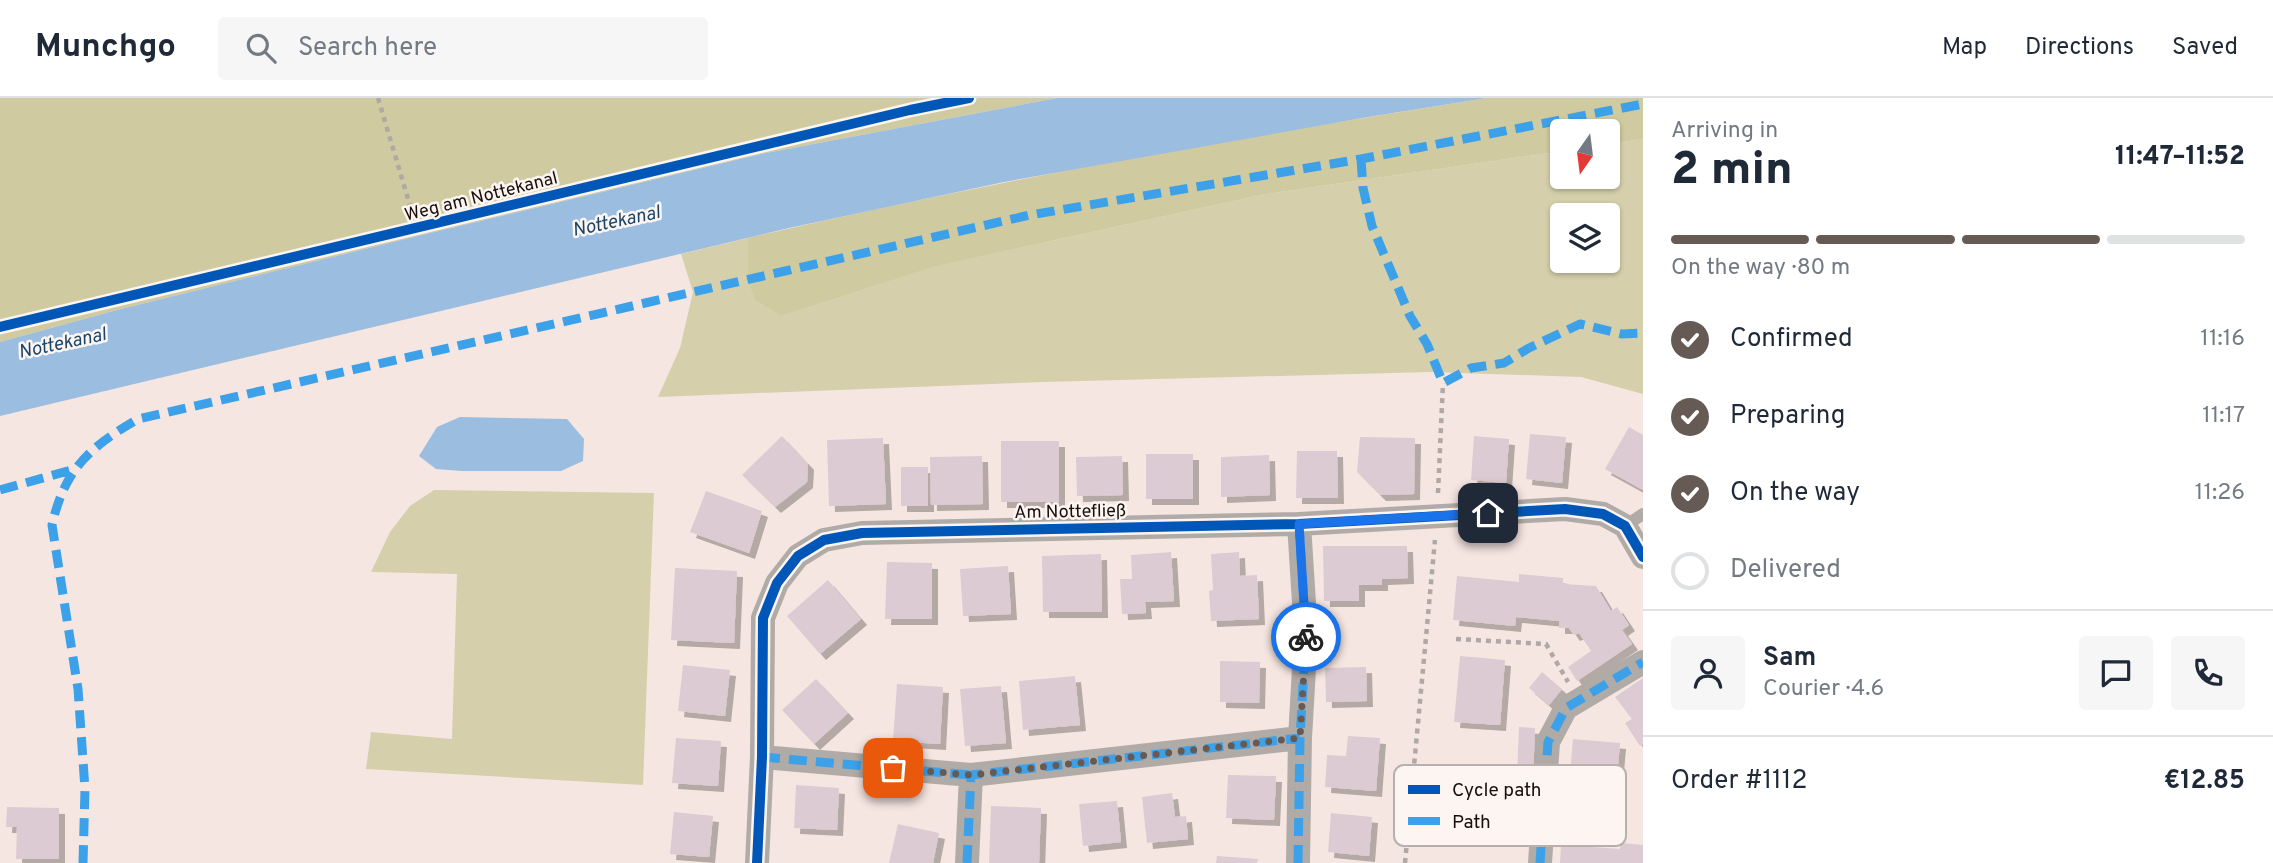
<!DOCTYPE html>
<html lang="en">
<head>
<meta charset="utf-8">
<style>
  body { margin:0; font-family:Overpass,sans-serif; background:#f6f6f7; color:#1f2937; height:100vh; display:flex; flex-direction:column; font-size:26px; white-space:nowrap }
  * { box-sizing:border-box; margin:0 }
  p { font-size:23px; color:#747a83 }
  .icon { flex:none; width:38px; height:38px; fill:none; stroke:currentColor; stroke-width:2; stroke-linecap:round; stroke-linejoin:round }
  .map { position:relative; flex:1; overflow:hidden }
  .panel { display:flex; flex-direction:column; background:#fff; width:630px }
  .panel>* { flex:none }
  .needle { width:46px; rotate:194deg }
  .buttons { position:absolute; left:1550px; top:21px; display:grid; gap:14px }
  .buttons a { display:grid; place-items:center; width:70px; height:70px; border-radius:7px; background:#fff; box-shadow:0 2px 5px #0004; font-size:35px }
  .pin { position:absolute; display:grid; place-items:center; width:60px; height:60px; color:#fff; margin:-30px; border-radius:14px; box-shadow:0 4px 10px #0006 }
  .courier { position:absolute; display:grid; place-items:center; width:70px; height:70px; margin:-35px; border:5px solid #1a73e8; border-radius:50%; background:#fff; color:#222; box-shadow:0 2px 9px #0007 }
  .head em { font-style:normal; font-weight:800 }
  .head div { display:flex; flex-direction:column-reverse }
  .head { display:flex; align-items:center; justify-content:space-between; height:119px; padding:0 28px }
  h1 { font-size:46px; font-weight:800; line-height:52px }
  .bar { display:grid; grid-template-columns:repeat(4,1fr); gap:10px 7px; align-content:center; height:84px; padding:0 28px }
  .bar i { height:9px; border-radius:5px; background:#e0e1e3 }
  .bar .on { background:#665a55 }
  .bar p { grid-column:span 4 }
  .line { display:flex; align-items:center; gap:18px; padding:0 28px; border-top:2px solid #e0e1e3 }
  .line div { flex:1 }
  .round { display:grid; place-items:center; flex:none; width:74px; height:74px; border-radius:7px; background:#f6f6f7 }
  ol { padding:0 28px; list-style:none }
  li { display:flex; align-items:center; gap:21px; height:77px }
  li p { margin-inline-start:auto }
  li .icon { padding:7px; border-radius:50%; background:#665a55; color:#fff; stroke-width:4 }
  li:last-child { color:#747a83 }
  li i { width:38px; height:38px; border:4px solid #e0e1e3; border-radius:50% }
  header { display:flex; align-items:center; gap:42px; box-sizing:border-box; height:98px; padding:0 35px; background:#fff; border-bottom:2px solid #e0e1e3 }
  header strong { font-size:33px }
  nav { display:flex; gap:38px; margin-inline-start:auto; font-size:24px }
  .search { width:490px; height:63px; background:#f6f6f7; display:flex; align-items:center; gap:18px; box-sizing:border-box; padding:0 24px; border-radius:7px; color:#747a83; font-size:26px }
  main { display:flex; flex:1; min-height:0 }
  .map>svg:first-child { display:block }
  .green { fill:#d5d0ab; fill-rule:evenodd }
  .forest { fill:#d0caa0 }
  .water { fill:#9abde0 }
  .building { fill:#dccbd3; filter:url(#shadow) }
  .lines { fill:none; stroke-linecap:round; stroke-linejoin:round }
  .path { stroke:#afa8a5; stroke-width:4.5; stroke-dasharray:5 5; stroke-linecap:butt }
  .lane { stroke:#b1aba7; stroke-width:12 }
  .street { stroke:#b1aba7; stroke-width:24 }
  .quiet { stroke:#3da1e9; stroke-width:9; stroke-dasharray:18 9; stroke-linecap:butt }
  .cycleway-casing { stroke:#fcf5f2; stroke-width:15 }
  .cycleway { stroke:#0057b8; stroke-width:10 }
  .done { stroke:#665a55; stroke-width:7; stroke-dasharray:0 12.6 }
  .route { stroke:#1a73e8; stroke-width:9 }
  .labels { text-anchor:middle; stroke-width:5; stroke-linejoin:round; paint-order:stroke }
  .street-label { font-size:18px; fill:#190e0a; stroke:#fcf5f2 }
  .water-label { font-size:19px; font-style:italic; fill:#1b4568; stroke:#fcf5f2 }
  .key { fill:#fcf5f2; stroke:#b8b0ac; stroke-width:2 }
  .key-label { font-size:19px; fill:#190e0a }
</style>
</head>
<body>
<header>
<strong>Munchgo</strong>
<div class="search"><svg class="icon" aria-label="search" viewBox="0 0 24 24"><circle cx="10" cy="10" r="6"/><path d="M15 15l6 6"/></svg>Search here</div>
<nav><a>Map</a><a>Directions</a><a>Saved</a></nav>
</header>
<main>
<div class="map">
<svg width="1643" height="765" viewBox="0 0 1643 765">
  <defs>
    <filter id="shadow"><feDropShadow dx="6" dy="6" stdDeviation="0" flood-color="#0004"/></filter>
  </defs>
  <rect width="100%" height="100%" fill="#f6e6e1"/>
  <path class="green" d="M 1643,41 L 1643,296 L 1581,279 L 1430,274 L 1043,284 L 658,299 L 680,250 L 693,194 L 681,156 L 748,140 L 748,182 L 782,218 L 932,169 L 1266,96 L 1563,53 L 1563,79 L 1608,79 L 1608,46 ZM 1563,117 L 1608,117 L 1608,163 L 1563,163 Z
    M 434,392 L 654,395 L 643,687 L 366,671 L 371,634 L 452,641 L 457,476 L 371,474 L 390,434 L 410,408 Z"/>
  <path class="forest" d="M 0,0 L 1057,0 L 761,56 L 426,136 L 117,212 L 0,244 Z
    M 1487,0 L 1643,0 L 1643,41 L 1608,46 L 1608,33 L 1563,33 L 1563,53 L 1266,96 L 933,169 L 782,218 L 755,202 L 748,182 L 748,140 C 992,83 1239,39 1487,0 Z"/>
  <path class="water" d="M 1057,0 L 1487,0 L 1368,19 L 1004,84 L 789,130 L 0,318 L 0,244 L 117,212 L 426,136 L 761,56 Z
    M 460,319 L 567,321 L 584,341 L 583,363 L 561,373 L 462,373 L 436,371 L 419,358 L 437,329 Z"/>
  <path class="building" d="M 1629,329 L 1643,337 L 1643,392 L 1605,371 Z
    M 1530,336 L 1566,339 L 1562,385 L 1526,381 Z
    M 782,338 L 808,366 L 807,384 L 775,409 L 742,377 Z
    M 1474,338 L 1509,341 L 1506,385 L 1471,382 Z
    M 1360,339 L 1415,340 L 1414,396 L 1380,397 L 1357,374 Z
    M 883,340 L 886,406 L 829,408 L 827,342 Z
    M 1001,343 L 1059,343 L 1059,404 L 1001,404 Z
    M 1297,353 L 1337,353 L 1338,400 L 1296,400 Z
    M 1146,356 L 1193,356 L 1193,401 L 1146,401 Z
    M 1269,357 L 1270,397 L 1221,399 L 1221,359 Z
    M 982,358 L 983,406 L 931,407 L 930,359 Z
    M 1122,358 L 1123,397 L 1077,398 L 1076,359 Z
    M 901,369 L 928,369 L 928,408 L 901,408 Z
    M 706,393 L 762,413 L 749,455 L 690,434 Z
    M 1323,448 L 1407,448 L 1408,480 L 1382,481 L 1382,487 L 1359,487 L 1359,503 L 1324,503 Z
    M 1171,454 L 1174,503 L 1145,504 L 1146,515 L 1122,516 L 1120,481 L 1132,481 L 1131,457 Z
    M 1239,454 L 1240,478 L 1257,477 L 1259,521 L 1211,523 L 1209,493 L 1213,492 L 1211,456 Z
    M 1101,456 L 1102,514 L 1043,514 L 1042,458 Z
    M 887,464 L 932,465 L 932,521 L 885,521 Z
    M 1008,468 L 1011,516 L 963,518 L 960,471 Z
    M 675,470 L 737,473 L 734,545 L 671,542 Z
    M 1519,476 L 1563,480 L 1563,486 L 1596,488 L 1611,513 L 1617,509 L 1629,527 L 1622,532 L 1632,546 L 1577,583 L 1568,569 L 1591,553 L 1579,535 L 1574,537 L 1569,530 L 1559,530 L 1559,523 L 1516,519 L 1515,528 L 1453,522 L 1457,478 L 1519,484 Z
    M 828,482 L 861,521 L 820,556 L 787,518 Z
    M 1460,558 L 1505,562 L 1500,627 L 1454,624 Z
    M 1220,563 L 1260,564 L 1259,605 L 1220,604 Z
    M 683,567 L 730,572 L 725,618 L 678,613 Z
    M 1366,569 L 1367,603 L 1326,604 L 1325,570 Z
    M 1542,574 L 1562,591 L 1549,607 L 1529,590 Z
    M 1075,578 L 1080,627 L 1023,632 L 1019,583 Z
    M 1643,580 L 1643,646 L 1640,648 L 1625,625 L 1632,621 L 1615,599 Z
    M 816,581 L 848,615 L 814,646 L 782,612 Z
    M 897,586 L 943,589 L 940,646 L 893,643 Z
    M 1001,588 L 1006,645 L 965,648 L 960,591 Z
    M 1519,629 L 1535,630 L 1533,680 L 1517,679 Z
    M 1348,638 L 1380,640 L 1376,693 L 1325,689 L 1327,657 L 1346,658 Z
    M 676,640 L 721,643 L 718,688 L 672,685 Z
    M 1573,641 L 1620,645 L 1616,690 L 1569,686 Z
    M 1228,677 L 1276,678 L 1274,722 L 1226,720 Z
    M 796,687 L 839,690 L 837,732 L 794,730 Z
    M 1172,695 L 1175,719 L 1186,718 L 1188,741 L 1147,745 L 1142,699 Z
    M 1117,703 L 1121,744 L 1083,748 L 1079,706 Z
    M 991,708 L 1041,710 L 1039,765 L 989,765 Z
    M 7,709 L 59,710 L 59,761 L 16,761 L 17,729 L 6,729 Z
    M 674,714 L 713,718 L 709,759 L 670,756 Z
    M 1331,715 L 1372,719 L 1369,758 L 1328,754 Z
    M 898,726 L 939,735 L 933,765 L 889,765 Z
    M 1562,731 L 1580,732 L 1579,748 L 1620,751 L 1621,745 L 1643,747 L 1643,765 L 1560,765 Z
    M 1217,758 L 1258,761 L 1257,765 L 1216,765 Z"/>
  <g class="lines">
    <path class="path" d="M 378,0 L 417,131
      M 0,229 L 910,12 L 969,0
      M 1438,395 L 1443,285
      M 1456,541 L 1546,546 L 1568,584
      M 1405,765 L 1435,442"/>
    <path class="lane" d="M 1625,428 L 1643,416"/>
    <path class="street" d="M 762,659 L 971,677
      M 757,765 L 762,659 L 763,520 L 777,485 L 798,458 L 824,442 L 862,435 L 1299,426 L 1565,411 L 1603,416 L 1625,428 L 1643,459
      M 967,765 L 971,677 L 1300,640
      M 1298,765 L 1300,640 L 1306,536 L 1299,426
      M 1540,765 L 1548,644 L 1566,610 L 1643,564"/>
    <path class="quiet" d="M 1361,61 L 1363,90 L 1372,128 L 1410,218 L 1427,246 L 1443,285 L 1471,270 L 1504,265 L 1529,250 L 1580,226 L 1622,236 L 1643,235
      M 0,392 L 75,371
      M 762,659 L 971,677
      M 83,765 L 85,691 L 78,591 L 52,427 C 65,370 90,349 138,321 L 1030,117 L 1361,61 L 1643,6
      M 967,765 L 971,677 L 1300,640
      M 1298,765 L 1300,640 L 1306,536 L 1299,426
      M 1540,765 L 1548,644 L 1566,610 L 1643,564"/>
    <g class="cycleway-casing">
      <path id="cycleway" d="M 0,229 L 910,12 L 969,0
        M 757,765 L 762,659 L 763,520 L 777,485 L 798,458 L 824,442 L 862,435 L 1299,426 L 1565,411 L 1603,416 L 1625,428 L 1643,459"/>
    </g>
    <use href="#cycleway" class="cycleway"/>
  </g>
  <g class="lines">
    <path class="done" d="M 893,670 L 971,677 L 1300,640 L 1306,539"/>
    <path class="route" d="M 1306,539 L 1299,426 L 1488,415"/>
  </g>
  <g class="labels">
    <g class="street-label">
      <text transform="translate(481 98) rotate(-14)" y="6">Weg am Nottekanal</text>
      <text transform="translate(1070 413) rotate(-1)" y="6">Am Nottefließ</text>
    </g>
    <g class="water-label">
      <text transform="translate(616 122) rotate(-12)" y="7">Nottekanal</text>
      <text transform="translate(62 244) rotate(-12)" y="7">Nottekanal</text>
    </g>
  </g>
  <rect x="1394" y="667" width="232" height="81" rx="10" class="key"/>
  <rect x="1408" y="687" width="32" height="9" fill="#0057b8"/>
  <rect x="1408" y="719" width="32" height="8" fill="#3da1e9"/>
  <g class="key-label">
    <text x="1452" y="698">Cycle path</text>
    <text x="1452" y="730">Path</text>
  </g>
</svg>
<div class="buttons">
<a><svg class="needle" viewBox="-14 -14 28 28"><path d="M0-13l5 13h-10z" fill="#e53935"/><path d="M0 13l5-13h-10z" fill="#747a83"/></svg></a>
<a><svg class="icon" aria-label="layers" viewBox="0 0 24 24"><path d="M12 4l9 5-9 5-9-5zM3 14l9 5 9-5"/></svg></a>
</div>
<div class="pin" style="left:893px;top:670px;background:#ea580c"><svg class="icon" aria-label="bag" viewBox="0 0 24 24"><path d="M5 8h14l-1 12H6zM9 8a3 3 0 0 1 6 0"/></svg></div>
<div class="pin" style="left:1488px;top:415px;background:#1f2937"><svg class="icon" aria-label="home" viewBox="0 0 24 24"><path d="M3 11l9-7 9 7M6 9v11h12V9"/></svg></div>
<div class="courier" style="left:1306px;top:539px"><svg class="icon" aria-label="bike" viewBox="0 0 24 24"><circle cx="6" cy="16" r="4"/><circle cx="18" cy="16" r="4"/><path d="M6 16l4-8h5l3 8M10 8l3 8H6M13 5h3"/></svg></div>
</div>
<section class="panel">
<div class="head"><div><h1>2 min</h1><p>Arriving in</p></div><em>11:47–11:52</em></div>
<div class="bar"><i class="on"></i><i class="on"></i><i class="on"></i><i></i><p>On the way · 80 m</p></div>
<ol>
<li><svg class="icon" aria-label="check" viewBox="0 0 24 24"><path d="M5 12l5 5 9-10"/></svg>Confirmed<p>11:16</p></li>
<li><svg class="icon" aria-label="check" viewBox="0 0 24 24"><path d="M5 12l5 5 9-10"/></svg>Preparing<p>11:17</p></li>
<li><svg class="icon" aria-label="check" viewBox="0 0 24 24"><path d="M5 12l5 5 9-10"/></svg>On the way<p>11:26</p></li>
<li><i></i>Delivered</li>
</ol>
<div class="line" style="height:126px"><a class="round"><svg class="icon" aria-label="person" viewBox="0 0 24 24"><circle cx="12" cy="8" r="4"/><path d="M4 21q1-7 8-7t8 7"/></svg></a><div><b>Sam</b><p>Courier · 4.6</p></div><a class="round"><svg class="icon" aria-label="chat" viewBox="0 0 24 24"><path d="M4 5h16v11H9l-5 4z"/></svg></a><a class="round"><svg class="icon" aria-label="phone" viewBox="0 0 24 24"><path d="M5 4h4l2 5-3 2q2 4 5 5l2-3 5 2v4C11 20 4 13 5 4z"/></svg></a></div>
<div class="line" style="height:91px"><div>Order #1112</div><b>€12.85</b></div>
</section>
</main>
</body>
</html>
